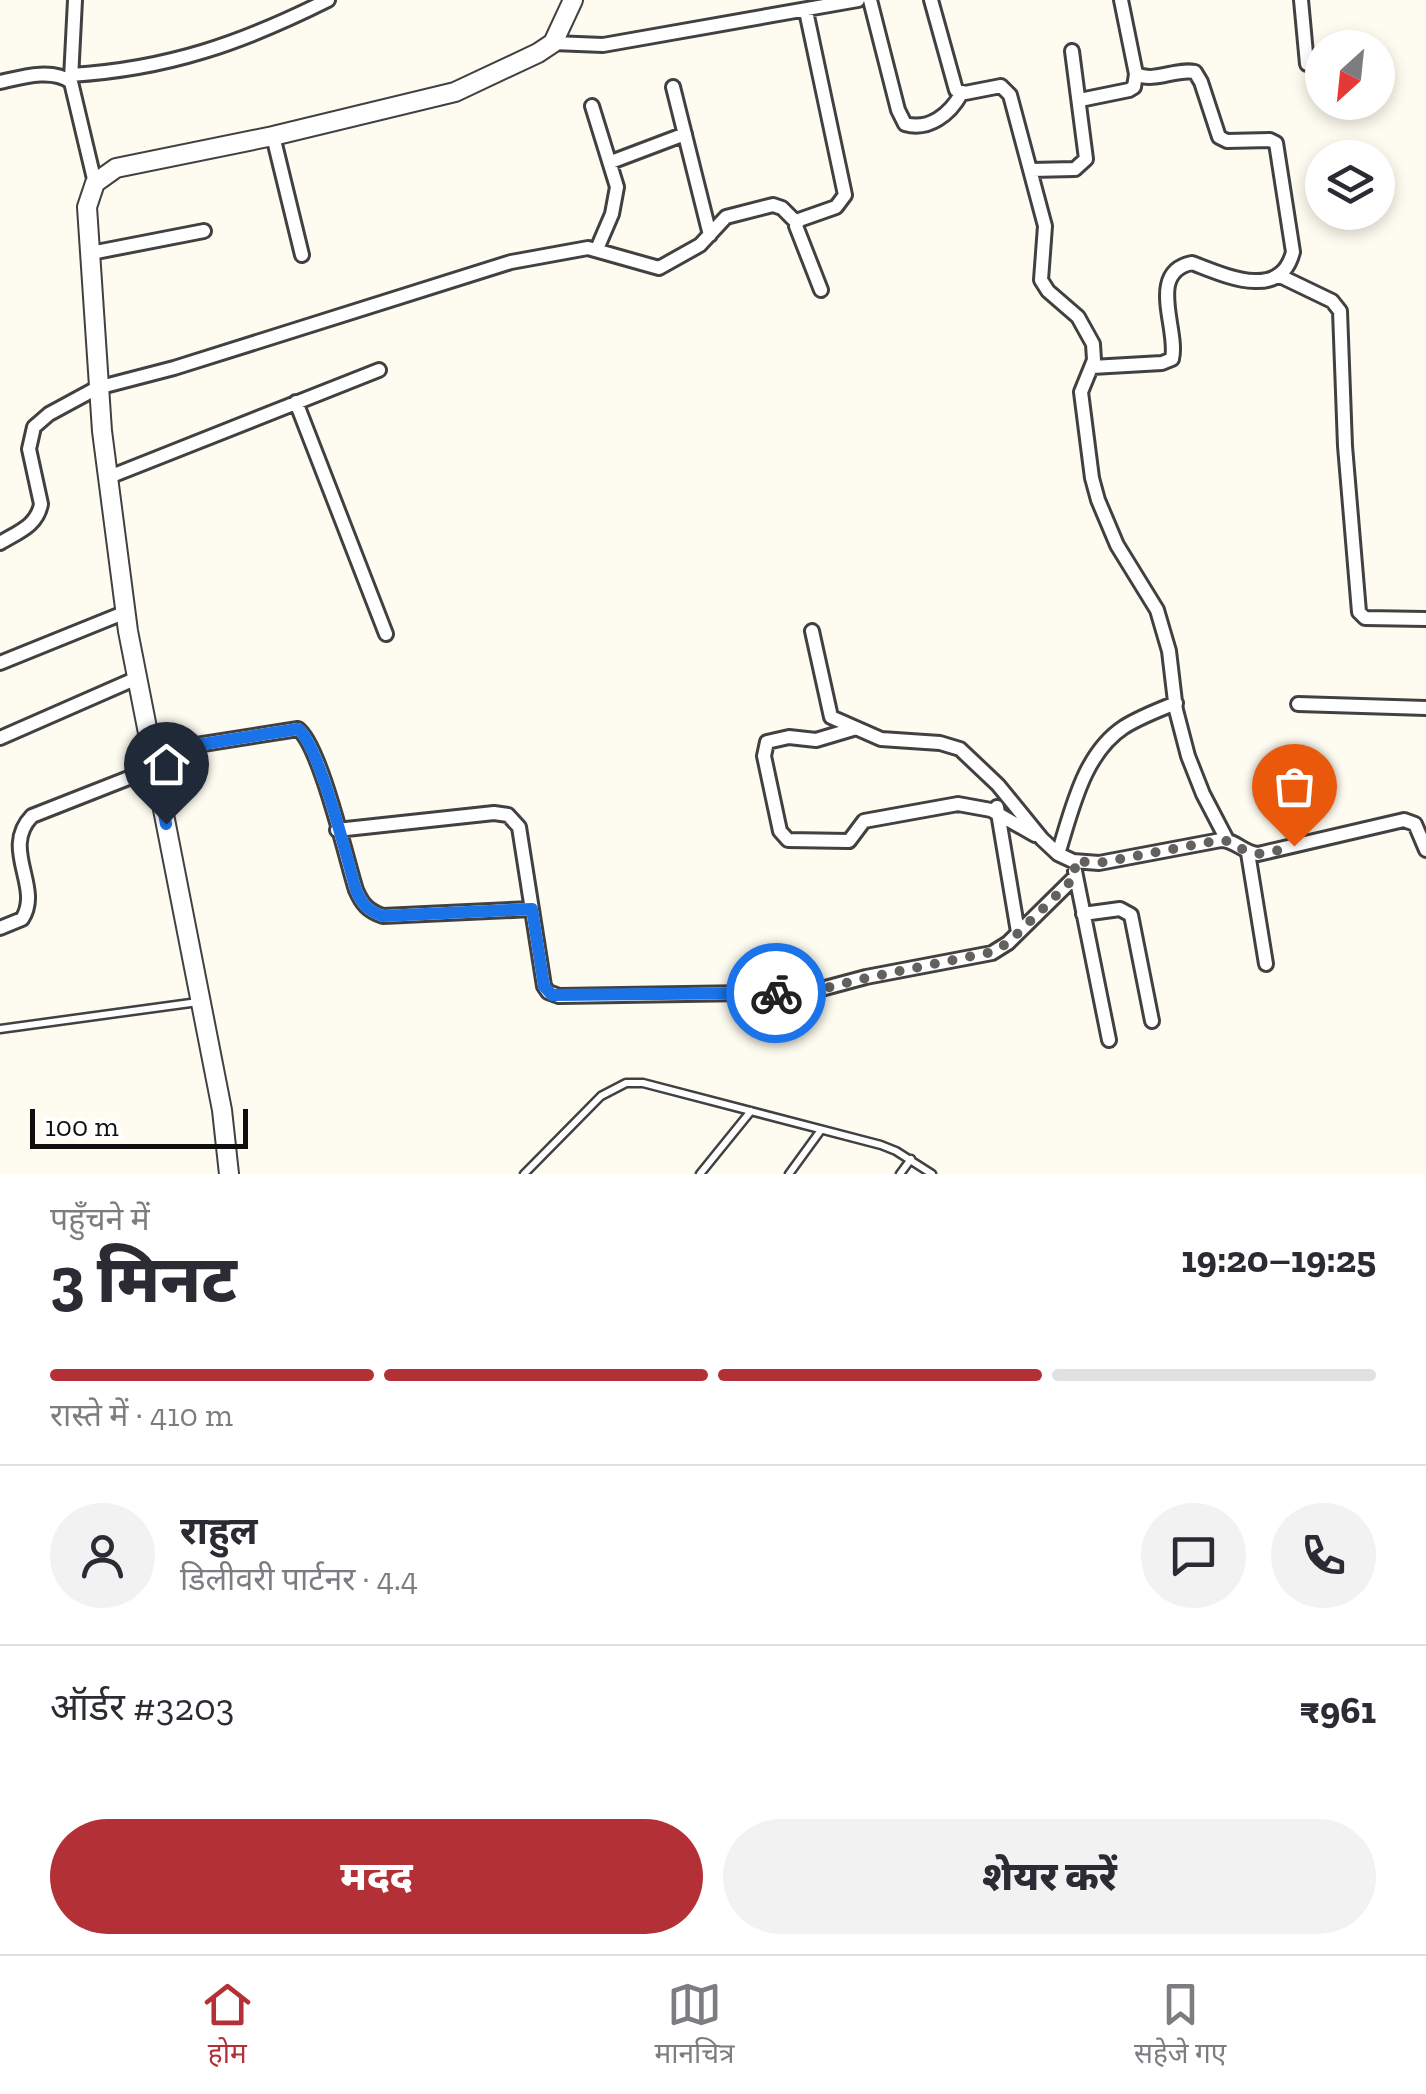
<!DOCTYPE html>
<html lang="hi">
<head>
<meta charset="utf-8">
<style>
  body { margin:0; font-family:"Zilla Slab","Noto Sans Devanagari",serif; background:#f2f2f3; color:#2b2b33; height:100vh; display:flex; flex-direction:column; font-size:38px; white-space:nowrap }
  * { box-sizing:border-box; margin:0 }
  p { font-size:32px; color:#7c7c81 }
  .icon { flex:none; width:55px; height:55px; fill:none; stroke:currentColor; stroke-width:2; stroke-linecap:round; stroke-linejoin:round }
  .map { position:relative; height:1174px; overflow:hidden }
  .panel { display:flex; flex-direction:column; background:#fff; flex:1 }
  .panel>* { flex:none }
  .needle { width:65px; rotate:207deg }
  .tools { position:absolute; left:1305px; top:30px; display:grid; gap:20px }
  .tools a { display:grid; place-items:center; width:90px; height:90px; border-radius:50%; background:#fff; box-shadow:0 5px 15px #0003; font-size:50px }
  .scale { position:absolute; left:30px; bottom:25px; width:218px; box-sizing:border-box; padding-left:10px; border:5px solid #0e0e0e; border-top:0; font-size:28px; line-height:35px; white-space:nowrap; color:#0e0e0e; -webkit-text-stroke:8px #fff; paint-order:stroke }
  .pin { position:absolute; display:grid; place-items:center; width:85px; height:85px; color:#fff; margin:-102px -42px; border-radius:50% 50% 50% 0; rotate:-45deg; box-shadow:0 0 10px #0007 }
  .pin .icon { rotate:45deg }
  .courier { position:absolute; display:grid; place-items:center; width:100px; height:100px; margin:-50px; border:8px solid #1a73e8; border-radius:50%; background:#fff; color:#222; box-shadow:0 2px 12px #0007 }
  .overview em { font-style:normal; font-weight:800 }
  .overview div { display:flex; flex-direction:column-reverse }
  .overview { display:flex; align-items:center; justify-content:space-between; height:170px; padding:0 50px }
  h1 { font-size:65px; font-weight:800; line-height:75px }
  .bar { display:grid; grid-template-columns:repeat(4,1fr); gap:15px 10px; align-content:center; height:120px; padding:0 50px }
  .bar i { height:12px; border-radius:8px; background:#e1e1e2 }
  .bar .on { background:#b43037 }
  .bar p { grid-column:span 4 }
  .line { display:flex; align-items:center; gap:25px; padding:0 50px; border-top:2px solid #e1e1e2 }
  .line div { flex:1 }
  .round { display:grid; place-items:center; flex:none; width:105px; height:105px; border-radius:52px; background:#f2f2f3 }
  .action { display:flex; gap:20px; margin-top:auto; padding:20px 50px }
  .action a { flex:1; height:115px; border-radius:60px; background:#b43037; color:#fff; font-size:40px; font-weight:800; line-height:115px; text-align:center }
  .action a+a { background:#f2f2f3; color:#2b2b33 }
  .dock { display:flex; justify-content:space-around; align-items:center; height:140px; border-top:2px solid #e1e1e2; background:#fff; font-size:28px; color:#7c7c81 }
  .dock a { display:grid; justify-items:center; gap:5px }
  .dock .on { color:#b43037 }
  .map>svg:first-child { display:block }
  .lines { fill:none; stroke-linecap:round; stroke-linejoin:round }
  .service-casing { stroke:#414141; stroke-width:11 }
  .minor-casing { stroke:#414141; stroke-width:18 }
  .tertiary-casing { stroke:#414141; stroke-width:22 }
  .service { stroke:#fff; stroke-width:6 }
  .minor { stroke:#fff; stroke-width:12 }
  .tertiary { stroke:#fff; stroke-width:18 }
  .done { stroke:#62615d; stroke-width:10; stroke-dasharray:0 18 }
  .route { stroke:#1a73e8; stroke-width:12 }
</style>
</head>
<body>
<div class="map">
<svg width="1426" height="1174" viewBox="0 0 1426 1174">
  <rect width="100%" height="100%" fill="#fefbf0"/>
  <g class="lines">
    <g class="service-casing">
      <path id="service" d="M 0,1029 L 198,1002
        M 524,1174 L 601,1096 L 626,1083 L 643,1083 L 881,1145 L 896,1151 L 932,1174
        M 700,1174 L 751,1111
        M 789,1174 L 821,1130
        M 900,1174 L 911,1159"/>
    </g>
    <g class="minor-casing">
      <path id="minor" d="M 870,0 L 898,110 L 905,124 C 929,131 950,114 961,94
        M 931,0 L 956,90 L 965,93 L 1001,86 L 1010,95 L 1045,226 L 1041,280 L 1048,291 L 1078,317 L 1093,344 L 1094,360 L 1081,392 L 1092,478 L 1098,500 L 1117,545 L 1157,610 L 1169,651 L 1176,710 L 1188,756 L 1203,794 L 1227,840
        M 1301,0 L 1307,64
        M 806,11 L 845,195 L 836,207 L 799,220 L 796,226 L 821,290
        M 553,43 L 603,45 L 858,0
        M 71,75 C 168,69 242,43 328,0
        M 71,79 L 75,0
        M 0,82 C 22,77 52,68 71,82 L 95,183
        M 673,87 L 710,235
        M 1080,100 L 1129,90 L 1134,87 L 1136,74
        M 592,106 L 617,187 L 612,214 L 597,249
        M 273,136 L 302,255
        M 611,162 L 685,134
        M 1031,170 L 1075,169 L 1086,159 L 1072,51
        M 91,253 L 204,231
        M 1278,275 L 1332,301 L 1340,311 L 1345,446 L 1359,612 L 1365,618 L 1426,619
        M 1092,367 L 1162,363 L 1172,359 C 1179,330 1146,272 1192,263 C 1224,275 1280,302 1293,252 L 1276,143 L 1270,140 L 1227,141 L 1219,137 L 1201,82 L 1195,72 C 1175,68 1155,83 1136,74 L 1121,0
        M 296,402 L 386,634
        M 109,477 L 379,370
        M 0,543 C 18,532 37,526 41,504 L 29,449 L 34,427 L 49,414 L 97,388 L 174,368 L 511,262 L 588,248 L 659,268 L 700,245 L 726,217 L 773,205 L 782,208 L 797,223
        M 812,631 L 831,717 L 881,739 L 940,743 L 960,749 L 998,785 L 1042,839 L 1058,854 L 1073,861 L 1099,863 L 1221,840 C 1236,840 1243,853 1258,854 L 1404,820 L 1415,824 L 1426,850
        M 0,663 L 126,612
        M 1298,704 L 1426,708
        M 853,729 L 816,740 L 789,737 L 767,742 L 764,756 L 780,831 L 788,840 L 849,841 L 864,821 L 958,804 L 991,810 L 1035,835
        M 0,738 L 137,678
        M 152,752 L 298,729 C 320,745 346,858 356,890 C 362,904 368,911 383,916 L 532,909
        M 997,807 L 1018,932
        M 337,830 L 494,813 L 508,815 L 519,827 L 544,986 L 548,992 L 559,996 L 810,992 L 866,977 L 992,953 L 1008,943 L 1076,876
        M 1248,853 L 1266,964
        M 1058,854 C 1072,810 1083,754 1124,727 C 1140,717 1158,710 1176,703
        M 1075,871 L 1109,1040
        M 1083,914 L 1120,909 L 1131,915 L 1152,1021
        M 0,928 L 22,919 C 43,887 0,849 32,816 L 154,768"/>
    </g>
    <g class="tertiary-casing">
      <path id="tertiary" d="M 229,1174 L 222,1110 L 128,631 L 102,431 L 87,207 L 95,183 L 116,168 L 273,136 L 455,92 L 538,53 L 553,43 L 573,0"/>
    </g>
    <use href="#service" class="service"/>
    <use href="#minor" class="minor"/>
    <use href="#tertiary" class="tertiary"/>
  </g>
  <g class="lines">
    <path class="done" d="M 776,993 L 810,992 L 866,978 L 992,952 L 1008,943 L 1076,876 L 1074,861 L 1099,863 L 1220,840 C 1232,841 1234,845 1244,850 C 1258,859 1279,849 1294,846"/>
    <path class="route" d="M 166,824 L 152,752 L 298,729 C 319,744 347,859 356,890 C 362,904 368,911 383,916 L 532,909 L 544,986 L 552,995 L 776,993"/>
  </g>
</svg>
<div class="tools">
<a><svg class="needle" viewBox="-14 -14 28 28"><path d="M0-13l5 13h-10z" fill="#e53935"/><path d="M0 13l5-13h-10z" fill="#7c7c81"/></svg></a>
<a><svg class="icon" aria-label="layers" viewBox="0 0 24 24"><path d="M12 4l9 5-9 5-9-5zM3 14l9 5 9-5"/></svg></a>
</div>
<div class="scale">100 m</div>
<div class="pin" style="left:1294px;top:846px;background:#ea580c"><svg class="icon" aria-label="bag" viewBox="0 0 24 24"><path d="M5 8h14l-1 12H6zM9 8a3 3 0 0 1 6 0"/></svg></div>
<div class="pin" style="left:166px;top:824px;background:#1f2937"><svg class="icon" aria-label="home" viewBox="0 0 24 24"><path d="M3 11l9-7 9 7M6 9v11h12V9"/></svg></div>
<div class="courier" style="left:776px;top:993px"><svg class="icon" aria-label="bike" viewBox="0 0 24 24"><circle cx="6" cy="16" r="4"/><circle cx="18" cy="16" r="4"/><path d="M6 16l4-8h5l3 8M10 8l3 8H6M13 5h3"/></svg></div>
</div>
<section class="panel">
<div class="overview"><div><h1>3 मिनट</h1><p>पहुँचने में</p></div><em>19:20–19:25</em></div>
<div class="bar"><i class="on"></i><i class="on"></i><i class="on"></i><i></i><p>रास्ते में · 410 m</p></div>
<div class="line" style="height:180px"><a class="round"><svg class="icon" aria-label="person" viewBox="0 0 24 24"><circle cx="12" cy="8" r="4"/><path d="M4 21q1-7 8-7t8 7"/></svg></a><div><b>राहुल</b><p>डिलीवरी पार्टनर · 4.4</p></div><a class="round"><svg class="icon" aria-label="chat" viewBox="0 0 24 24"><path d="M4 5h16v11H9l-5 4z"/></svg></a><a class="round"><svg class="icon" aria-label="phone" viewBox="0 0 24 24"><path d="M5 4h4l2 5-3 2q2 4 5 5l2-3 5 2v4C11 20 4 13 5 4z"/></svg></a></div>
<div class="line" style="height:130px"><div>ऑर्डर #3203</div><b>₹961</b></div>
<div class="action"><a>मदद</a><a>शेयर करें</a></div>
</section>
<nav class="dock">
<a class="on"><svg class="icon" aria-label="home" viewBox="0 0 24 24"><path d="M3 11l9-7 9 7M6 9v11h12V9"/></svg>होम</a>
<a><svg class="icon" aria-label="map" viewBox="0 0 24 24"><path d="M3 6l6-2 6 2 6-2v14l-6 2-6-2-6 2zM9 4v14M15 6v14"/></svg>मानचित्र</a>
<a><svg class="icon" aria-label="saved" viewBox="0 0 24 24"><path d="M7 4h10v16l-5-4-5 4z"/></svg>सहेजे गए</a>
</nav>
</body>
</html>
